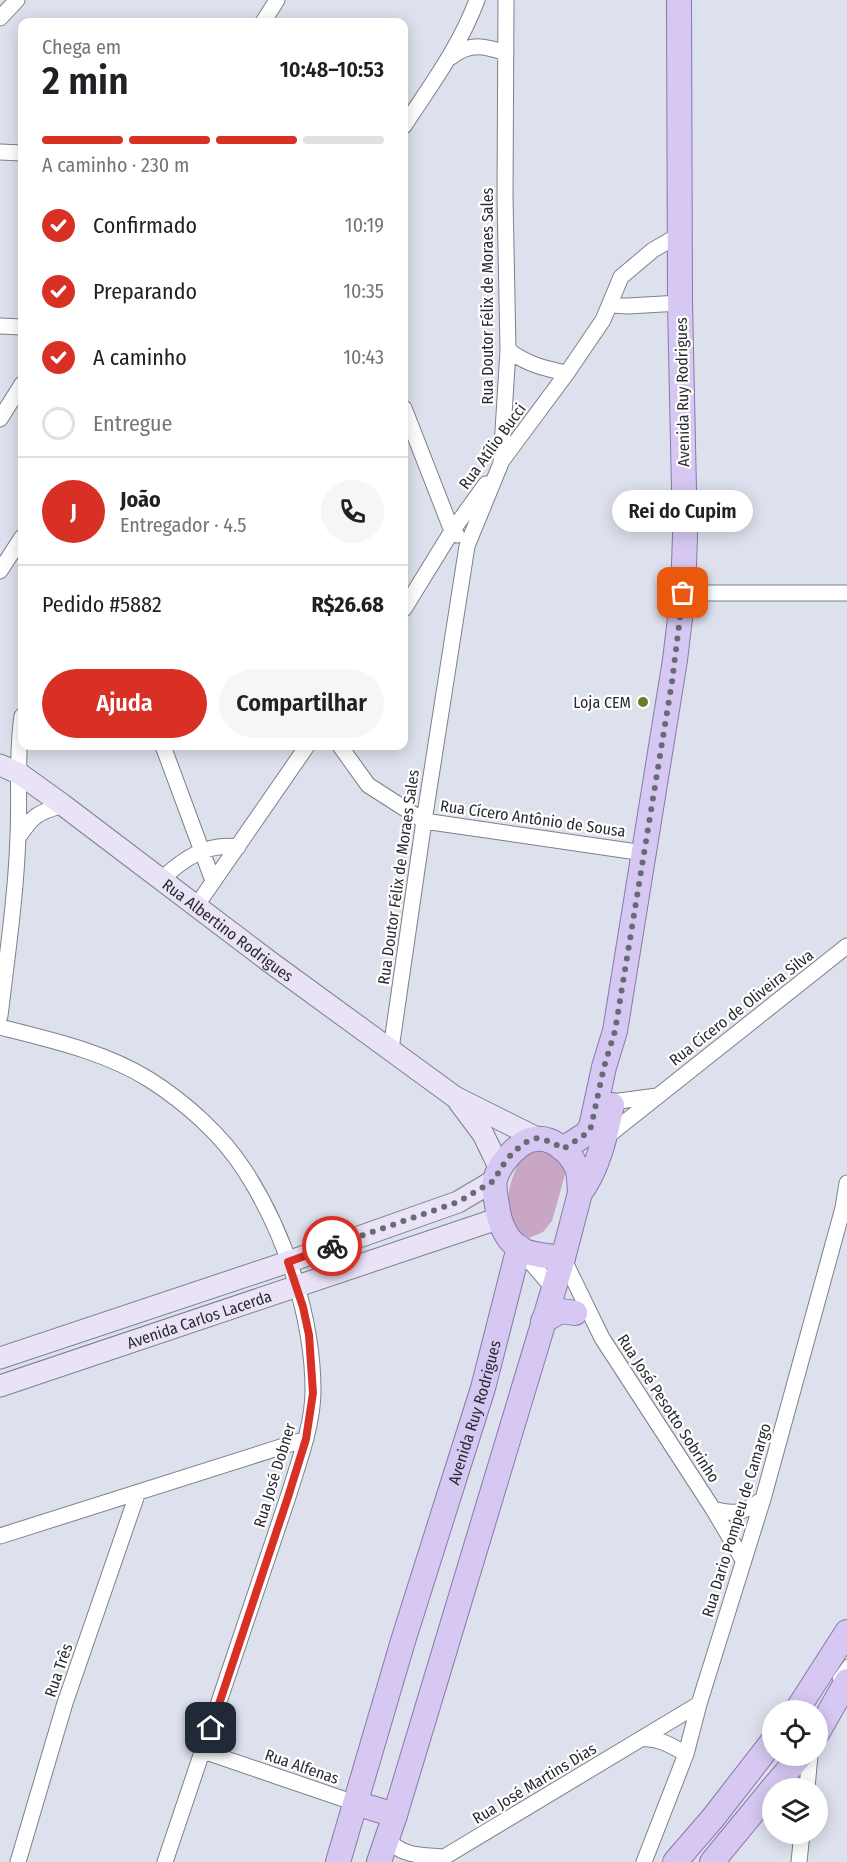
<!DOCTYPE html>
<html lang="pt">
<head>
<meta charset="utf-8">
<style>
  body { margin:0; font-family:"Fira Sans Condensed",sans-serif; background:#f6f6f6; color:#202124; height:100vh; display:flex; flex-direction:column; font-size:22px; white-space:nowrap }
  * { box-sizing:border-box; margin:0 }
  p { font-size:20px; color:#757577 }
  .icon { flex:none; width:33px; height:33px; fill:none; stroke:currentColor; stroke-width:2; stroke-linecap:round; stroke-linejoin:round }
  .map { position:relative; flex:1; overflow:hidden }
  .side { position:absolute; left:18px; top:18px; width:390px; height:732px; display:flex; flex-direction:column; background:#fff; border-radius:12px; box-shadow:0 3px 15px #0003 }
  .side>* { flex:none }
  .controls { position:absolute; left:762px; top:1700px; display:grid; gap:12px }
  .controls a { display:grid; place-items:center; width:66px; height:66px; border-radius:50%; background:#fff; box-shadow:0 3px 15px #0003; font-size:30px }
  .pin { position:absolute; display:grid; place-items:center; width:51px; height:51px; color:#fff; margin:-26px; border-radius:12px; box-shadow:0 3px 9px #0006 }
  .courier { position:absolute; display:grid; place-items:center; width:60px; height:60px; margin:-30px; border:4px solid #d93025; border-radius:50%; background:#fff; color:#222; box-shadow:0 2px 8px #0007 }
  .bubble { position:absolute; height:42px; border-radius:21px; background:#fff; box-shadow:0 3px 15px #0003; font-size:20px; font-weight:600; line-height:42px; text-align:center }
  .summary em { font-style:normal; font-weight:600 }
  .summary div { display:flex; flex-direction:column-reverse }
  .summary { display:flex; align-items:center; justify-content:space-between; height:102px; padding:0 24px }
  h1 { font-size:39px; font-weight:600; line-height:45px }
  .bar { display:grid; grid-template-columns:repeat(4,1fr); gap:9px 6px; align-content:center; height:72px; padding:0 24px }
  .bar i { height:8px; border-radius:4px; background:#e0e0e0 }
  .bar .selected { background:#d93025 }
  .bar p { grid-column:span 4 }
  .line { display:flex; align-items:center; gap:15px; padding:0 24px; border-top:2px solid #e0e0e0 }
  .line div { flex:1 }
  .round { display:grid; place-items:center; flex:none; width:63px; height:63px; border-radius:32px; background:#f6f6f6 }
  ol { padding:0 24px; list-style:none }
  li { display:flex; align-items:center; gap:18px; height:66px }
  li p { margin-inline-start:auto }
  li .icon { padding:6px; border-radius:50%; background:#d93025; color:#fff; stroke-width:4 }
  li:last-child { color:#757577 }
  li i { width:33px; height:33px; border:3px solid #e0e0e0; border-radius:50% }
  .cta { display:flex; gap:12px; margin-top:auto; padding:12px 24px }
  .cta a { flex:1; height:69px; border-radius:36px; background:#d93025; color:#fff; font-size:24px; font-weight:600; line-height:69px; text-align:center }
  .cta a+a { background:#f6f6f6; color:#202124 }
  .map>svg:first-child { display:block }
  .green { fill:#c8a6c4 }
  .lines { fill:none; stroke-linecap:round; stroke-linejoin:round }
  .lane-casing { stroke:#7c808a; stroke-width:10 }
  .street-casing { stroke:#7c808a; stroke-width:17 }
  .secondary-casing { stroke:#7c808a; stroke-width:23 }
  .primary-casing { stroke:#8879a8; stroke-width:26 }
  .lane { stroke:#fff; stroke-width:8 }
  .street { stroke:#fff; stroke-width:15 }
  .secondary { stroke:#eae3f8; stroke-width:21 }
  .primary { stroke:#d6c8f2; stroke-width:24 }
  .done { stroke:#696b72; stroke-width:6; stroke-dasharray:0 10.8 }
  .route { stroke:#d93025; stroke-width:8 }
  .poi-dot { fill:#6f7a25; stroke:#fff; stroke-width:2 }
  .labels { text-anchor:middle; stroke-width:4.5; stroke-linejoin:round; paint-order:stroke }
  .street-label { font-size:16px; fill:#2a2b30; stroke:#fff }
  .poi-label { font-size:16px; fill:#2a2b30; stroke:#fff; text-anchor:end }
</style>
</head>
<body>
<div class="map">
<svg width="847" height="1862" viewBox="0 0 847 1862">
  <rect width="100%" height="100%" fill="#dde1ed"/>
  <path class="green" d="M 546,1147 L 559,1157 L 566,1171 L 552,1221 L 543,1232 L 529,1238 L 512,1231 C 504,1198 508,1187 521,1157 Z"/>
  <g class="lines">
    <g class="lane-casing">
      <path id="lane" d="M 837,1678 L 847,1664"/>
    </g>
    <g class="street-casing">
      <path id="street" d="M 0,18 L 17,0
        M 263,22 L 277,0
        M 451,57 C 470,42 485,46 506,53
        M 404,126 C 431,85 460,46 477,0
        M 0,152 L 22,153
        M 611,305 L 628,306 L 680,303
        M 0,326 L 22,327
        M 508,350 C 526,364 546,369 567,373
        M 404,408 L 452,531 L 457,535
        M 0,419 L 22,384
        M 501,462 L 567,373 L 603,320 L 621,277 L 653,250 L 679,235
        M 0,571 L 22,537
        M 683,593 L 847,593
        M 404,609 L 452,531 L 486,484
        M 163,746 L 213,881
        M 340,746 L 368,785 L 424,821 L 644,853
        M 18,838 C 33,815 37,813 63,805
        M 162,879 C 184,858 207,843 238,847
        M 197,905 L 307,746
        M 0,1016 C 7,956 16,896 18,836 C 20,796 16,755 22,716
        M 0,1027 C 51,1040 106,1052 150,1080 C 186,1103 222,1135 245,1171 C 285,1233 313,1317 313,1391 C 313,1425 298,1464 288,1497 L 165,1862
        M 391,1049 L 424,821 L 467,546 L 501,463 L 508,350 L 505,197 L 506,0
        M 612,1102 L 657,1096
        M 605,1138 L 847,946
        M 522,1252 L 557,1293
        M 563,1258 L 602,1338 L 713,1509 L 743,1560
        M 713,1509 C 736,1516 744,1512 763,1499
        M 0,1536 L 306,1439
        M 641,1739 C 658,1737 672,1746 686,1754
        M 203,1751 L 355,1803
        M 807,1788 L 810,1755
        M 387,1839 C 403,1857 421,1855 444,1857
        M 18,1862 L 65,1703 L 138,1492
        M 436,1862 L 699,1704
        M 644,1862 L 686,1754 L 699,1704 L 763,1499 L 843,1208 L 847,1183
        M 799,1862 L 802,1833"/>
    </g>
    <g class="secondary-casing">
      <g id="secondary">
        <path id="s1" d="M 0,765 L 20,774 L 63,805 L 270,962 L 455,1097 L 537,1138"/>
        <path d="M 459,1102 L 483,1134 L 500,1169"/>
        <path d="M 0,1358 L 288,1262 L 458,1202 L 495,1180"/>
        <path id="s2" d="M 0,1386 L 500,1218"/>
      </g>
    </g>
    <g class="primary-casing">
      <g id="primary">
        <path d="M 563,1149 L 586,1134 L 591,1127 L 604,1067 L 615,1031 L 675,660 L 683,593 L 685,536 L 680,303 L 679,0"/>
        <path d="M 563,1258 C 550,1256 534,1256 522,1250 C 508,1242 501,1226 498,1212 C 497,1202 493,1190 495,1180 C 499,1164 519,1140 536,1139 C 552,1137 570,1152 576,1166 C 580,1173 579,1184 580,1193"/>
        <path d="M 543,1321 L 561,1311 L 575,1313"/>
        <path d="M 797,1710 L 847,1632"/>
        <path d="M 818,1732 L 847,1681"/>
        <path d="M 773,1788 L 801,1755"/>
        <path d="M 355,1803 L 395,1815"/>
        <path id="s3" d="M 338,1862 L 403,1641 L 483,1388 L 519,1247"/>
        <path d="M 379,1862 L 395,1815 L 563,1258 L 580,1193 C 598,1170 606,1133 612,1105"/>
        <path d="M 675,1862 L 713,1818 L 772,1742"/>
        <path d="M 712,1862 L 772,1789"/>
      </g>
    </g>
    <use href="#lane" class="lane"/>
    <use href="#street" class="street"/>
    <use href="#secondary" class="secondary"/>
    <use href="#primary" class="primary"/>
  </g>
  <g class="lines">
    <path class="done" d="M 332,1246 L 458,1202 L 495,1180 L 500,1169 L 513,1152 L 528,1141 L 537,1138 L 552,1142 L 563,1149 L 586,1134 L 591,1127 L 604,1067 L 615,1031 L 672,682 L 683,593"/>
    <path class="route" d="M 211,1728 L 288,1497 L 306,1439 L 313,1393 L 309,1335 L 303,1307 L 288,1262 L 332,1246"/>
  </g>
  <circle class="poi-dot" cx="643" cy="702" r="6"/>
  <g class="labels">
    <g class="street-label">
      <text transform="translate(487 296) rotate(-90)" y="6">Rua Doutor Félix de Moraes Sales</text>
      <text transform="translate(682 392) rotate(-91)" y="6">Avenida Ruy Rodrigues</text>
      <text transform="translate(492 446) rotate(-54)" y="6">Rua Atílio Bucci</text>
      <text transform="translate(533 818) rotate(8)" y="6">Rua Cícero Antônio de Sousa</text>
      <text transform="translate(398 877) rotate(-82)" y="6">Rua Doutor Félix de Moraes Sales</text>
      <text dy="6" stroke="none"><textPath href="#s1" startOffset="282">Rua Albertino Rodrigues</textPath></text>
      <text transform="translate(741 1007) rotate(-38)" y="6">Rua Cícero de Oliveira Silva</text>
      <text dy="6" stroke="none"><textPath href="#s2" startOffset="210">Avenida Carlos Lacerda</textPath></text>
      <text transform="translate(669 1408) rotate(57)" y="6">Rua José Pesotto Sobrinho</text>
      <text dy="6" stroke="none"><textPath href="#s3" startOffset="470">Avenida Ruy Rodrigues</textPath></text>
      <text transform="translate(274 1475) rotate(-73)" y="6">Rua José Dobner</text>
      <text transform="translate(736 1520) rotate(-73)" y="6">Rua Dario Pompeu de Camargo</text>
      <text transform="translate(58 1670) rotate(-71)" y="6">Rua Três</text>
      <text transform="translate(302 1766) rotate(19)" y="6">Rua Alfenas</text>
      <text transform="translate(534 1783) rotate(-31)" y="6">Rua José Martins Dias</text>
    </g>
    <g class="poi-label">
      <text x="631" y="708">Loja CEM</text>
    </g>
  </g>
</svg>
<div class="controls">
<a><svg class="icon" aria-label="locate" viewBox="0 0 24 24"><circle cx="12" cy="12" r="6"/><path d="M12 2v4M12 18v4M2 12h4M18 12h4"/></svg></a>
<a><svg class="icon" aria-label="layers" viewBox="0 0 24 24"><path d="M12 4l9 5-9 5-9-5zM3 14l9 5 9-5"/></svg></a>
</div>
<div class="pin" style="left:683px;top:593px;background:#ea580c"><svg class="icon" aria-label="bag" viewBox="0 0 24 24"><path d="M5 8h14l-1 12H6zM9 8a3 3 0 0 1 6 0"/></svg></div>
<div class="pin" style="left:211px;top:1728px;background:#1f2937"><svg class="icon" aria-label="home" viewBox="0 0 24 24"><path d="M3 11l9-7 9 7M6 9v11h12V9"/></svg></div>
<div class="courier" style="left:332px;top:1246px"><svg class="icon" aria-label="bike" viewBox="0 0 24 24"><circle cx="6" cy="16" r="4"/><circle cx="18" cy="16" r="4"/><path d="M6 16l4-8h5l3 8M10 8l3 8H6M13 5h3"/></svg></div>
<div class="bubble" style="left:612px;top:490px;width:141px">Rei do Cupim</div>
<section class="side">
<div class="summary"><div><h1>2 min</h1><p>Chega em</p></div><em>10:48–10:53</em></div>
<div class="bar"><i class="selected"></i><i class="selected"></i><i class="selected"></i><i></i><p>A caminho · 230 m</p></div>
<ol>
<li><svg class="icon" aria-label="check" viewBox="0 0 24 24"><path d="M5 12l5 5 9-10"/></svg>Confirmado<p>10:19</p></li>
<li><svg class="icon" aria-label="check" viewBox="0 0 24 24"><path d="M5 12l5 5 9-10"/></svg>Preparando<p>10:35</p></li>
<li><svg class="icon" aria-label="check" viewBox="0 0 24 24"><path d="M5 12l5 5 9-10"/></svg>A caminho<p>10:43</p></li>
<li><i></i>Entregue</li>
</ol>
<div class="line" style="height:108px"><b class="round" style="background:#d93025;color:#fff">J</b><div><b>João</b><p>Entregador · 4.5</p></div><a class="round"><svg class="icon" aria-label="phone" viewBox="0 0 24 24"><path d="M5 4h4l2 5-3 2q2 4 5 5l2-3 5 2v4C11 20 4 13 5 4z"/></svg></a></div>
<div class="line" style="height:78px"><div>Pedido #5882</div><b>R$26.68</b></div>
<div class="cta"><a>Ajuda</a><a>Compartilhar</a></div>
</section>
</div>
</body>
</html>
